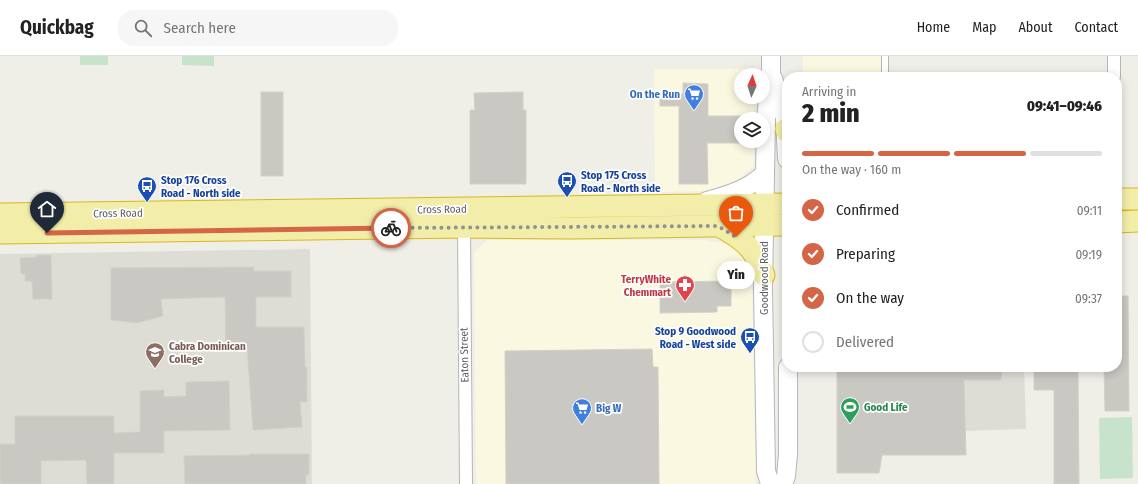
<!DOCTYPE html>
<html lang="en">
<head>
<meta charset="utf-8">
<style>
  body { margin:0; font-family:"Fira Sans Condensed",sans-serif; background:#f6f6f6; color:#222; height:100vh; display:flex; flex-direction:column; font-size:15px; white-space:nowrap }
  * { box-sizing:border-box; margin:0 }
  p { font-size:13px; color:#767676 }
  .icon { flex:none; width:22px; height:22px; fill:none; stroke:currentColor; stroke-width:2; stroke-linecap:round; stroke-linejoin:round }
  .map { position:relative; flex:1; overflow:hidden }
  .details { position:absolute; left:782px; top:16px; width:340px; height:300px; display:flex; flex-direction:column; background:#fff; border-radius:16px; box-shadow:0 2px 10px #0003 }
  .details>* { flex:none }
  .needle { width:26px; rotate:3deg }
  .fabs { position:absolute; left:734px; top:12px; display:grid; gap:8px }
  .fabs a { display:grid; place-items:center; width:36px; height:36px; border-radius:50%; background:#fff; box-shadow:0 2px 10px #0003; font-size:20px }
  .pin { position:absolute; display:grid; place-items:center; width:34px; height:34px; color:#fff; margin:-41px -17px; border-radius:50% 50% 50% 0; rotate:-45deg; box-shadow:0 0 4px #0007 }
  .pin .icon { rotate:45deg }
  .courier { position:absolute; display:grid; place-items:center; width:40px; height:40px; margin:-20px; border:3px solid #d46547; border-radius:50%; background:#fff; color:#222; box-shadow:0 1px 5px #0007 }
  .bubble { position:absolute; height:28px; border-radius:14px; background:#fff; box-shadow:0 2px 10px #0003; font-size:13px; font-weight:800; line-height:28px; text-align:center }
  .head em { font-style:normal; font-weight:800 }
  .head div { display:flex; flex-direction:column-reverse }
  .head { display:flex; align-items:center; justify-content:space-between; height:68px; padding:0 20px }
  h1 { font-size:26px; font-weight:800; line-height:30px }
  .bar { display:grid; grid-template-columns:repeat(4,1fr); gap:6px 4px; align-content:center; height:48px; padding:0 20px }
  .bar i { height:5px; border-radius:3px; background:#e0e0e0 }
  .bar .active { background:#d46547 }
  .bar p { grid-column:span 4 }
  ol { padding:0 20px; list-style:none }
  li { display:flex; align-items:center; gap:12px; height:44px }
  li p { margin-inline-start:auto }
  li .icon { padding:4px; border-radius:50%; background:#d46547; color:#fff; stroke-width:4 }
  li:last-child { color:#767676 }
  li i { width:22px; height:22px; border:2px solid #e0e0e0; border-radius:50% }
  header { display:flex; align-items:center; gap:24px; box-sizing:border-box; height:56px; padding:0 20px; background:#fff; border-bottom:1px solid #e0e0e0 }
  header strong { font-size:19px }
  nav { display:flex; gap:22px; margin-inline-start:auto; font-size:14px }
  .search { width:280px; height:36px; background:#f6f6f6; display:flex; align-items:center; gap:10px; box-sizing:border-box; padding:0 14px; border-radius:16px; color:#767676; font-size:15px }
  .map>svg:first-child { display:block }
  .commercial { fill:#faf8e0 }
  .education { fill:#deddd5 }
  .green { fill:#c7e3cb }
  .building { fill:#cac8c3; stroke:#d3d0c6 }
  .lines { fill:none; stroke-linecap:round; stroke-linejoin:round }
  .service-casing { stroke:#b4b5ba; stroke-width:8 }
  .minor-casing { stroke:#b4b5ba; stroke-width:14 }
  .secondary-casing { stroke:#b5b7bc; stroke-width:20 }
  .trunk-casing { stroke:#d9b81c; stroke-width:23 }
  .service { stroke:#fff; stroke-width:6 }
  .minor { stroke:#fff; stroke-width:12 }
  .secondary { stroke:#fff; stroke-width:18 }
  .trunk { stroke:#f2eda8; stroke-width:21 }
  .done { stroke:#919292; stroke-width:4; stroke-dasharray:0 7.2 }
  .route { stroke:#d46547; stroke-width:5 }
  .labels { text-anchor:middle; stroke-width:3.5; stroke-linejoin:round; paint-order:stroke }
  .shop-label { font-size:11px; font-weight:bold; fill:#366cbe; stroke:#fff; text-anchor:end }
  .transit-label { font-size:11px; font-weight:bold; fill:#164399; stroke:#fff; text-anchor:start }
  .street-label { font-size:11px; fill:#5e6065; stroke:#fff }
  .health-label { font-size:11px; font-weight:bold; fill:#be3a42; stroke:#fff; text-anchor:end }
  .education-label { font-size:11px; font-weight:bold; fill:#785e54; stroke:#fff; text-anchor:start }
  .leisure-label { font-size:11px; font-weight:bold; fill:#27864d; stroke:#fff; text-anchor:start }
</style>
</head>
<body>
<header>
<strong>Quickbag</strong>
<div class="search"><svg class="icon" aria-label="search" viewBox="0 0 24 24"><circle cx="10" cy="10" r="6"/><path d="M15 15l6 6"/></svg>Search here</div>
<nav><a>Home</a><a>Map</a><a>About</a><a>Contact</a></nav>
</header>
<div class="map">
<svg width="1138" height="428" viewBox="0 0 1138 428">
  <rect width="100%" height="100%" fill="#efeee7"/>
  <path class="commercial" d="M 803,0 L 883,0 L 883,21 L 803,21 Z
    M 654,13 L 754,13 L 754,19 L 741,19 L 741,41 L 754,41 L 754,63 L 741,63 L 741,85 L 754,85 L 754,110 L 735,127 L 708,135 L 655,136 Z
    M 487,184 L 705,184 L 727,188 L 744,199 L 752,219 L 756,428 L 476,428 L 474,197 Z"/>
  <path class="education" d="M 310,193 L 312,428 L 0,428 L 0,198 Z
    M 963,311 L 1024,311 L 1026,373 L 965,375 Z"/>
  <path class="green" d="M 80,0 L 108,0 L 108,9 L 80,9 Z
    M 182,0 L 214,0 L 214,10 L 182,9 Z
    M 1132,361 L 1133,422 L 1100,423 L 1099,362 Z"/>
  <path class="building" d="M 683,27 L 708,28 L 708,60 L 745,60 L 745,63 L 741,63 L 741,85 L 745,85 L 745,87 L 707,87 L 708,128 L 679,128 L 679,50 L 660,50 L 660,38 L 683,38 Z
    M 261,36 L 283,36 L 283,120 L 261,120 Z
    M 523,36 L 523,54 L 526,54 L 526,128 L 470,128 L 470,54 L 475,54 L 474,37 Z
    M 37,199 L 51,199 L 52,243 L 33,243 L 32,225 L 25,225 L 25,218 L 21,218 L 20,202 L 37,201 Z
    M 254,211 L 254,215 L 291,215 L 291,241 L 256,241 L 256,271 L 304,271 L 305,311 L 307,311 L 307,346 L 300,346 L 302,371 L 253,374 L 247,291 L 226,292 L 225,241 L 161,243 L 163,260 L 137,267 L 111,264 L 111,212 Z
    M 731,225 L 731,250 L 717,250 L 717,256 L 660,257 L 660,226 Z
    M 1117,240 L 1128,240 L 1129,355 L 1105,355 L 1104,311 L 1117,311 Z
    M 652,293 L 653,311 L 658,311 L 659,428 L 506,428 L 505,295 Z
    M 848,311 L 1002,311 L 1001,324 L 964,324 L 966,399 L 882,399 L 879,417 L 837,417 L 837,314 L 848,314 Z
    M 1034,311 L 1055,311 L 1055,313 L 1078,313 L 1079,428 L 1054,428 L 1054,334 L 1034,334 Z
    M 229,325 L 230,374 L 164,375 L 164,397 L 114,397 L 114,428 L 87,428 L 86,404 L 41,405 L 41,428 L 0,428 L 0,388 L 15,388 L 15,360 L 114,360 L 114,377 L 140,376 L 140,335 L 164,334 L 164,341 L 186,340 L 186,326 Z
    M 250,398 L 309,398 L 309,419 L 306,419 L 306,428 L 185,428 L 184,400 L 250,399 Z"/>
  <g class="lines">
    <g class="service-casing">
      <path id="service" d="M 885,21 L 885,0"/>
    </g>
    <g class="minor-casing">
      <path id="minor" d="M 1114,0 L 1114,21
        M 464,171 L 466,428"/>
    </g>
    <g class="secondary-casing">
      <path id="secondary" d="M 773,22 L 785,62 L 787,103
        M 707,145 C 729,139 749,133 765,117
        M 770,428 L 766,415 L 763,232 L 766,63 L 771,15 L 771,0
        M 783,428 L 786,420 L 788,398 L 788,311"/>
    </g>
    <g class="trunk-casing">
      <path id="trunk" d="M 786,73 L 787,76
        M 1117,143 L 1138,143
        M 0,158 L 787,148
        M 1117,166 L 1138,165
        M 719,170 C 730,176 744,184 752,195 C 757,202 760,211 764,219
        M 0,177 L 464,171 L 572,172 L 787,169"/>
    </g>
    <use href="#service" class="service"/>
    <use href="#minor" class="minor"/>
    <use href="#secondary" class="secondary"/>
    <use href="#trunk" class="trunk"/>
  </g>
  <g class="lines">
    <path class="done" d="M 391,172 L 718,170 L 736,181"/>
    <path class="route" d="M 47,177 L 391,172"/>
  </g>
  <defs>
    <g id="supermarket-pin" transform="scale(1)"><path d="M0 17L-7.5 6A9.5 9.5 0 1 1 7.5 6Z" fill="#3f7fe0" stroke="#fff"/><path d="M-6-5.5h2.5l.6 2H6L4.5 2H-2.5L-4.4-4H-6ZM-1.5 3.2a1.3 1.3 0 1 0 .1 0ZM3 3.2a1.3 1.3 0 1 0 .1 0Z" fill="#fff"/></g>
    <g id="bus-pin" transform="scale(1)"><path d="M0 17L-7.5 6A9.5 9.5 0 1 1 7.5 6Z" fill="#1a4fb4" stroke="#fff"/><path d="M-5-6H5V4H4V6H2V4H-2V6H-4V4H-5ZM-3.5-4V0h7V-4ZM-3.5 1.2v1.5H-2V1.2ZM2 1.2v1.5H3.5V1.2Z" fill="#fff"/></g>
    <g id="pharmacy-pin" transform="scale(1)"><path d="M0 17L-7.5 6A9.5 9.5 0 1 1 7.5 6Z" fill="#e0444e" stroke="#fff"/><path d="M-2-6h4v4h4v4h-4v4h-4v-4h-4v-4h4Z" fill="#fff"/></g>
    <g id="school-pin" transform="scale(1)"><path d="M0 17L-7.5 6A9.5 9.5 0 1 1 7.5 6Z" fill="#8d6e63" stroke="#fff"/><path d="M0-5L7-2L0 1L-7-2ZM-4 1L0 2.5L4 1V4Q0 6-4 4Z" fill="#fff"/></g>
    <g id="stadium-pin" transform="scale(1)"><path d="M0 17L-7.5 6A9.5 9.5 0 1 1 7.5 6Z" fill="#2e9e5b" stroke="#fff"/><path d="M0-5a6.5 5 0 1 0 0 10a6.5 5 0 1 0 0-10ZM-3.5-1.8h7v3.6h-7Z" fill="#fff"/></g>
  </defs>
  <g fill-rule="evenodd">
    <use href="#supermarket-pin" x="694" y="38"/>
    <use href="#bus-pin" x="567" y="125"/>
    <use href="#bus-pin" x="147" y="130"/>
    <use href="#pharmacy-pin" x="685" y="229"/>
    <use href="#bus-pin" x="750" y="281"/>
    <use href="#school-pin" x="155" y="296"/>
    <use href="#stadium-pin" x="850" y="351"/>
    <use href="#supermarket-pin" x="582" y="352"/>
  </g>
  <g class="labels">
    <g class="shop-label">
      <text x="680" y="42">On the Run</text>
      <text x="596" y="356" text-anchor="start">Big W</text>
    </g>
    <g class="transit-label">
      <text x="581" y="123">Stop 175 Cross<tspan x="581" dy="13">Road - North side</tspan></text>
      <text x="161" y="128">Stop 176 Cross<tspan x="161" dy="13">Road - North side</tspan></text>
      <text x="736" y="279" text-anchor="end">Stop 9 Goodwood<tspan x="736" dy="13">Road - West side</tspan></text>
    </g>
    <g class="street-label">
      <text transform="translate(442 153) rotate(-1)" y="4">Cross Road</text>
      <text transform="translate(118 157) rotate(-1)" y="4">Cross Road</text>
      <text transform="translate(764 222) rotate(-90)" y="4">Goodwood Road</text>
      <text transform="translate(464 299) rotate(-91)" y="4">Eaton Street</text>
    </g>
    <g class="health-label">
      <text x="671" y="227">TerryWhite<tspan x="671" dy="13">Chemmart</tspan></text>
    </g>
    <g class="education-label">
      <text x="169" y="294">Cabra Dominican<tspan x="169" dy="13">College</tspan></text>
    </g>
    <g class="leisure-label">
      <text x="864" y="355">Good Life</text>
    </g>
  </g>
</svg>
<div class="fabs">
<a><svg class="needle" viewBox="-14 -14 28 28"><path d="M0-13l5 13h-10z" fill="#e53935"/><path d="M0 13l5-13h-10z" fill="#767676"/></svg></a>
<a><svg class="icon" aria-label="layers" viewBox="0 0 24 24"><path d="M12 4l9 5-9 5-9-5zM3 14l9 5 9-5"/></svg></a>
</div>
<div class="pin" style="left:736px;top:181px;background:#ea580c"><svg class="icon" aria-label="bag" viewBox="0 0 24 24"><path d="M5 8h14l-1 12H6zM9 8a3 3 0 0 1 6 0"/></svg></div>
<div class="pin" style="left:47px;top:177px;background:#1f2937"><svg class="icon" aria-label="home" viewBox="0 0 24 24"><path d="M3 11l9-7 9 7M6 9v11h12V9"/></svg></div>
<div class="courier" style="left:391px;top:172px"><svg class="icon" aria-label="bike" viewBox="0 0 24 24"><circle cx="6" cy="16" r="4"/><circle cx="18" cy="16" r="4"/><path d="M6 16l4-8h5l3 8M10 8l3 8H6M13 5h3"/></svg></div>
<div class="bubble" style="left:717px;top:205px;width:38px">Yin</div>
<section class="details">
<div class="head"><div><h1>2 min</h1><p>Arriving in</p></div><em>09:41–09:46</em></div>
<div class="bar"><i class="active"></i><i class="active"></i><i class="active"></i><i></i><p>On the way · 160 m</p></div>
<ol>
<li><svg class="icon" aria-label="check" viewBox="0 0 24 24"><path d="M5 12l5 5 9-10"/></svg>Confirmed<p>09:11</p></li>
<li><svg class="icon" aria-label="check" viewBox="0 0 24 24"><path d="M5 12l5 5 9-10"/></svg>Preparing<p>09:19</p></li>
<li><svg class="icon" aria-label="check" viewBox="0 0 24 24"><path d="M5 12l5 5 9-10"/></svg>On the way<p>09:37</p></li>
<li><i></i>Delivered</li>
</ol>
</section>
</div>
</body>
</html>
